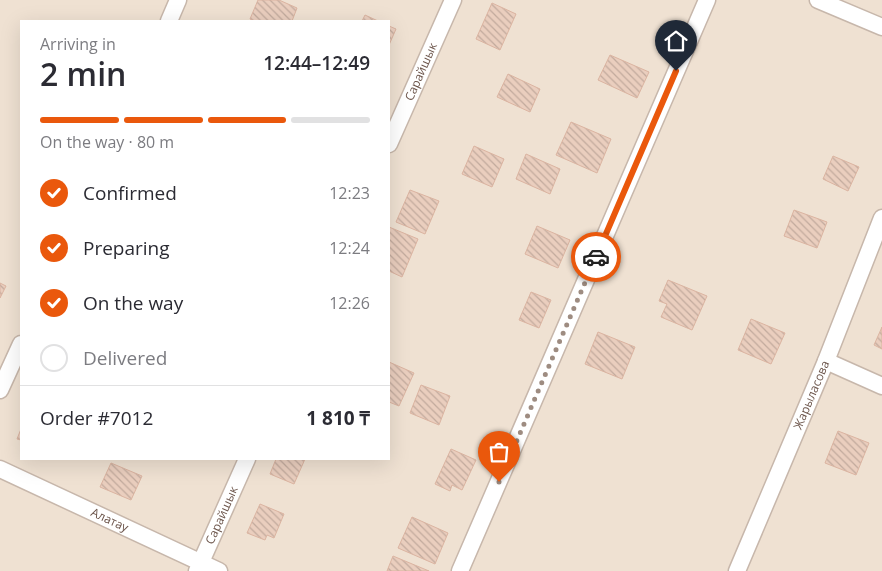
<!DOCTYPE html>
<html lang="en">
<head>
<meta charset="utf-8">
<style>
  body { margin:0; font-family:"Open Sans",sans-serif; background:#f2f2f3; color:#2b2b33; height:100vh; display:flex; flex-direction:column; font-size:19px; white-space:nowrap }
  * { box-sizing:border-box; margin:0 }
  p { font-size:16px; color:#7c7c81 }
  .icon { flex:none; width:28px; height:28px; fill:none; stroke:currentColor; stroke-width:2; stroke-linecap:round; stroke-linejoin:round }
  .map { position:relative; flex:1; overflow:hidden }
  .panel { position:absolute; left:20px; top:20px; width:370px; height:440px; display:flex; flex-direction:column; background:#fff; border-radius:0px; box-shadow:0 5px 20px #0002 }
  .panel>* { flex:none }
  .pin { position:absolute; display:grid; place-items:center; width:42px; height:42px; color:#fff; margin:-51px -21px; border-radius:50% 50% 50% 0; rotate:-45deg; box-shadow:0 0 5px #0007 }
  .pin .icon { rotate:45deg }
  .courier { position:absolute; display:grid; place-items:center; width:50px; height:50px; margin:-25px; border:4px solid #ea580c; border-radius:50%; background:#fff; color:#222; box-shadow:0 1px 6px #0007 }
  .summary em { font-style:normal; font-weight:600 }
  .summary div { display:flex; flex-direction:column-reverse }
  .summary { display:flex; align-items:center; justify-content:space-between; height:85px; padding:0 20px }
  h1 { font-size:32px; font-weight:600; line-height:38px }
  .bar { display:grid; grid-template-columns:repeat(4,1fr); gap:8px 5px; align-content:center; height:60px; padding:0 20px }
  .bar i { height:6px; border-radius:4px; background:#e1e1e2 }
  .bar .active { background:#ea580c }
  .bar p { grid-column:span 4 }
  .line { display:flex; align-items:center; gap:12px; padding:0 20px; border-top:1px solid #e1e1e2 }
  .line div { flex:1 }
  ol { padding:0 20px; list-style:none }
  li { display:flex; align-items:center; gap:15px; height:55px }
  li p { margin-inline-start:auto }
  li .icon { padding:5px; border-radius:50%; background:#ea580c; color:#fff; stroke-width:4 }
  li:last-child { color:#7c7c81 }
  li i { width:28px; height:28px; border:2px solid #e1e1e2; border-radius:50% }
  .map>svg:first-child { display:block }
  .residential { fill:#efe1d2; fill-rule:evenodd }
  .building { fill:url(#building-back-hatch); stroke:#dbb4a1 }
  .lines { fill:none; stroke-linecap:round; stroke-linejoin:round }
  .street-casing { stroke:#c7b7ab; stroke-width:19 }
  .street { stroke:#fff; stroke-width:16 }
  .done { stroke:#9e8c81; stroke-width:5; stroke-dasharray:0 9 }
  .route { stroke:#ea580c; stroke-width:6 }
  .labels { text-anchor:middle; stroke-width:4.5; stroke-linejoin:round; paint-order:stroke }
  .street-label { font-size:12px; fill:#6d564c; stroke:#fcf3e8 }
</style>
</head>
<body>
<div class="map">
<svg width="882" height="571" viewBox="0 0 882 571">
  <defs>
    <pattern id="building-back-hatch" width="6" height="6" patternUnits="userSpaceOnUse" patternTransform="scale(1.25)"><rect width="6" height="6" fill="#eacebe"/><path d="M-1 5l2 2M0 0l6 6M5-1l2 2" fill="none" stroke="#c2aa9d"/></pattern>
  </defs>
  <rect width="100%" height="100%" fill="#f8efe3"/>
  <path class="residential" d="M 0,0 L 882,0 L 882,571 L 0,571 ZM 21,21 L 389,21 L 389,459 L 21,459 Z"/>
  <path class="building" d="M 258,0 L 279,0 L 297,8 L 292,21 L 255,21 L 250,19 Z
    M 492,3 L 516,14 L 500,50 L 476,39 Z
    M 365,15 L 378,21 L 362,21 Z
    M 389,26 L 396,29 L 389,45 Z
    M 610,55 L 649,72 L 637,98 L 598,80 Z
    M 508,74 L 540,89 L 530,112 L 497,97 Z
    M 571,122 L 611,139 L 597,173 L 556,155 Z
    M 474,146 L 504,159 L 492,187 L 462,174 Z
    M 526,154 L 560,169 L 550,194 L 516,179 Z
    M 833,156 L 859,167 L 848,191 L 823,179 Z
    M 410,190 L 439,201 L 425,234 L 396,222 Z
    M 794,210 L 827,222 L 817,248 L 784,236 Z
    M 537,226 L 570,240 L 558,268 L 525,254 Z
    M 389,227 L 418,239 L 402,277 L 389,271 Z
    M 668,280 L 707,296 L 692,330 L 661,317 L 667,304 L 659,301 Z
    M 0,283 L 6,286 L 0,298 Z
    M 531,292 L 551,300 L 539,328 L 519,320 Z
    M 751,319 L 785,333 L 771,364 L 738,350 Z
    M 882,327 L 882,349 L 874,345 Z
    M 598,332 L 635,347 L 622,379 L 585,364 Z
    M 389,362 L 414,373 L 399,406 L 389,402 Z
    M 421,385 L 450,396 L 439,425 L 410,413 Z
    M 21,429 L 21,440 L 17,439 Z
    M 838,431 L 869,443 L 856,475 L 825,463 Z
    M 451,449 L 476,460 L 462,490 L 452,485 L 450,491 L 435,484 Z
    M 276,459 L 305,459 L 294,484 L 270,474 Z
    M 111,463 L 142,476 L 131,500 L 100,487 Z
    M 260,504 L 284,514 L 274,538 L 267,535 L 265,540 L 247,533 Z
    M 412,517 L 448,533 L 435,564 L 398,548 Z
    M 393,556 L 429,571 L 387,571 Z"/>
  <g class="lines">
    <g class="street-casing">
      <g id="street">
        <path d="M 818,0 L 882,27"/>
        <path d="M 169,21 L 178,0"/>
        <path id="s1" d="M 389,144 L 453,0"/>
        <path d="M 826,361 L 882,386"/>
        <path d="M 0,390 L 21,344"/>
        <path id="s2" d="M 0,469 L 219,571"/>
        <path id="s3" d="M 197,571 L 247,459"/>
        <path d="M 460,571 L 707,0"/>
        <path id="s4" d="M 737,571 L 826,361 L 882,218"/>
      </g>
    </g>
    <use href="#street" class="street"/>
  </g>
  <g class="lines">
    <path class="done" d="M 499,482 L 596,257"/>
    <path class="route" d="M 596,257 L 676,71"/>
  </g>
  <g class="labels">
    <g class="street-label">
      <text dy="4" stroke="none"><textPath href="#s1" startOffset="79">Сарайшык</textPath></text>
      <text dy="4" stroke="none"><textPath href="#s4" startOffset="191">Жарыласова</textPath></text>
      <text dy="4" stroke="none"><textPath href="#s3" startOffset="61">Сарайшык</textPath></text>
      <text dy="4" stroke="none"><textPath href="#s2" startOffset="121">Алатау</textPath></text>
    </g>
  </g>
</svg>
<div class="pin" style="left:499px;top:482px;background:#ea580c"><svg class="icon" aria-label="bag" viewBox="0 0 24 24"><path d="M5 8h14l-1 12H6zM9 8a3 3 0 0 1 6 0"/></svg></div>
<div class="pin" style="left:676px;top:71px;background:#1f2937"><svg class="icon" aria-label="home" viewBox="0 0 24 24"><path d="M3 11l9-7 9 7M6 9v11h12V9"/></svg></div>
<div class="courier" style="left:596px;top:257px"><svg class="icon" aria-label="car" viewBox="0 0 24 24"><path d="M5 17H2v-5l4-1 3-4h7l3 4 3 1v5h-3M9 17h6M6 11h13"/><circle cx="7" cy="17" r="2"/><circle cx="17" cy="17" r="2"/></svg></div>
<section class="panel">
<div class="summary"><div><h1>2 min</h1><p>Arriving in</p></div><em>12:44–12:49</em></div>
<div class="bar"><i class="active"></i><i class="active"></i><i class="active"></i><i></i><p>On the way · 80 m</p></div>
<ol>
<li><svg class="icon" aria-label="check" viewBox="0 0 24 24"><path d="M5 12l5 5 9-10"/></svg>Confirmed<p>12:23</p></li>
<li><svg class="icon" aria-label="check" viewBox="0 0 24 24"><path d="M5 12l5 5 9-10"/></svg>Preparing<p>12:24</p></li>
<li><svg class="icon" aria-label="check" viewBox="0 0 24 24"><path d="M5 12l5 5 9-10"/></svg>On the way<p>12:26</p></li>
<li><i></i>Delivered</li>
</ol>
<div class="line" style="height:65px"><div>Order #7012</div><b>1 810 ₸</b></div>
</section>
</div>
</body>
</html>
